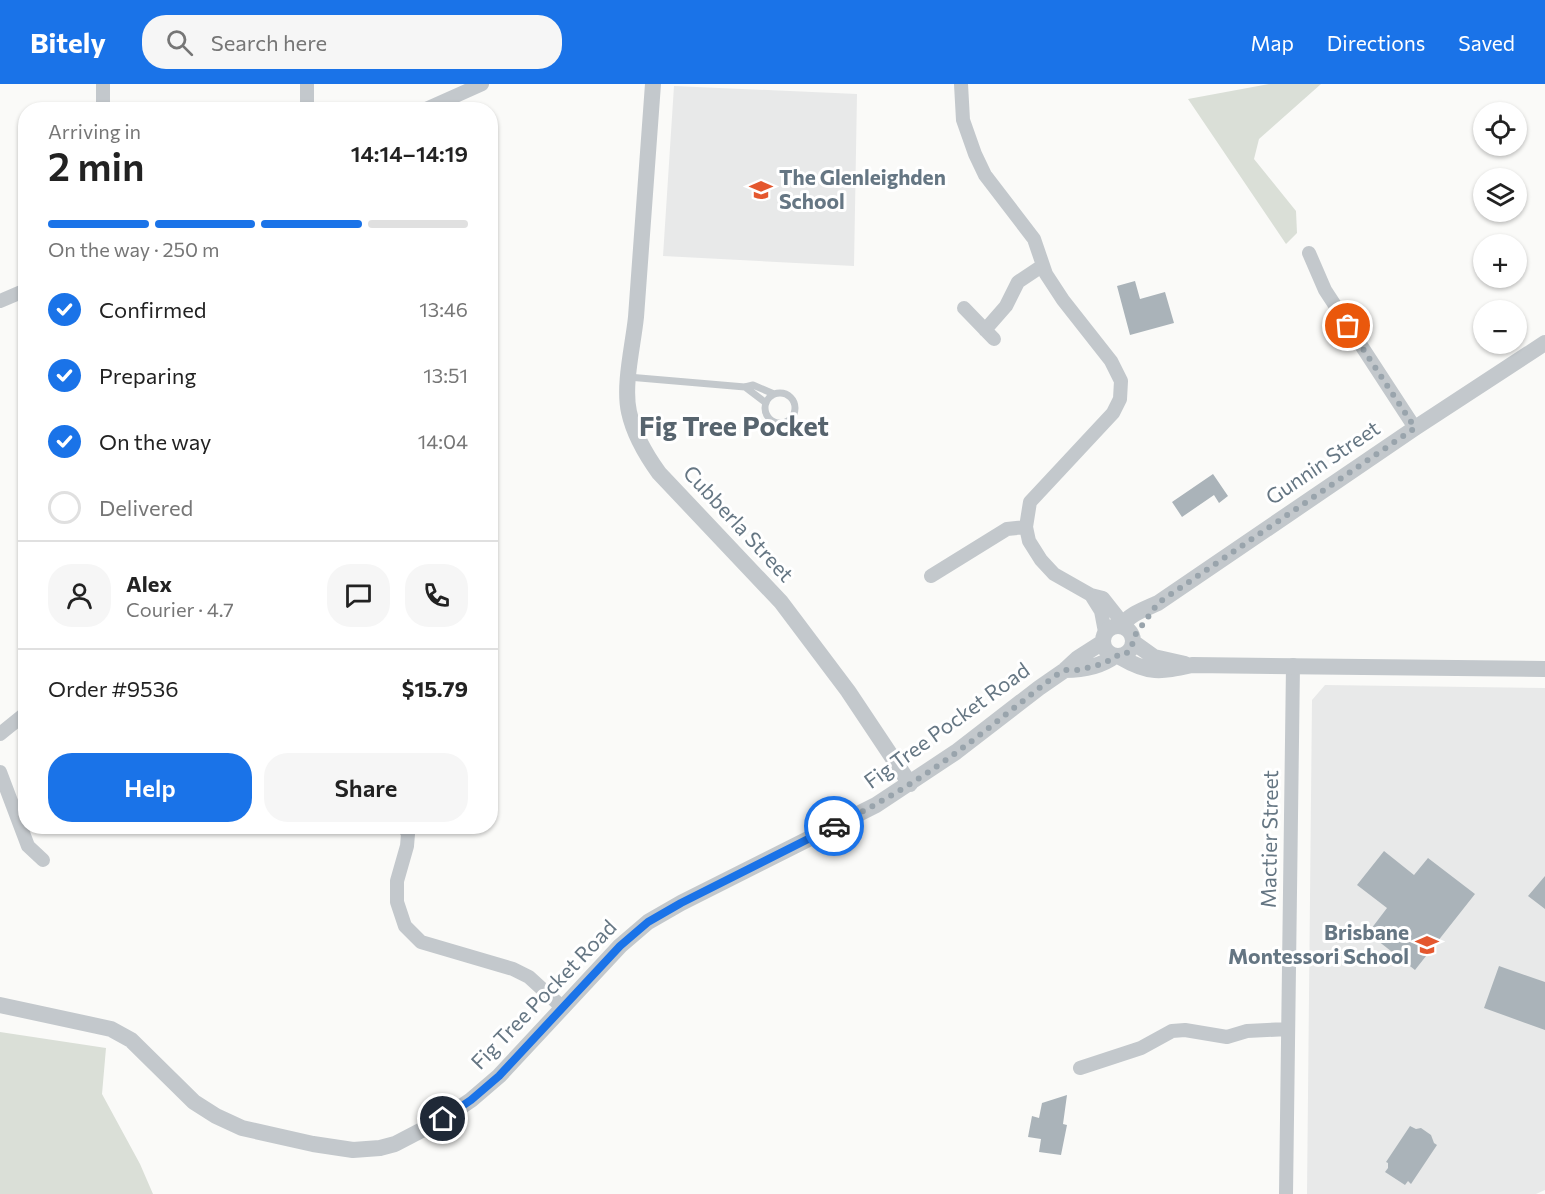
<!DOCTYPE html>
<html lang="en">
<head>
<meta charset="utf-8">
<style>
  body { margin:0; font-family:Commissioner,sans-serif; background:#f6f6f6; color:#222; height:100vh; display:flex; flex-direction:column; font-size:22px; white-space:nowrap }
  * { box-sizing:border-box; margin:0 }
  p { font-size:20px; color:#767676 }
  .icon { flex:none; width:33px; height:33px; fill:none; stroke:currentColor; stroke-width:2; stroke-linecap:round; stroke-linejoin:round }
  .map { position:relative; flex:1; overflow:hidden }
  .sheet { position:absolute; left:18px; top:18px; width:480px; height:732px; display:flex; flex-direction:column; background:#fff; border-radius:24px; box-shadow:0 2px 4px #0004 }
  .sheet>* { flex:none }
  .tools { position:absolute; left:1473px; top:18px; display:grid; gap:12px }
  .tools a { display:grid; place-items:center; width:54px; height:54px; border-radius:50%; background:#fff; box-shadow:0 2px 4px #0004; font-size:30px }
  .pin { position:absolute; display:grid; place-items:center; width:51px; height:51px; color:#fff; margin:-26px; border:3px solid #fff; border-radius:50%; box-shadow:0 2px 6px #0007 }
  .courier { position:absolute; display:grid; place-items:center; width:60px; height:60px; margin:-30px; border:4px solid #1a73e8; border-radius:50%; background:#fff; color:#222; box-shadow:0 2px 8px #0007 }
  .head em { font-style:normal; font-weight:600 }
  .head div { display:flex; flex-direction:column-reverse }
  .head { display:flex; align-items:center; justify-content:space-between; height:102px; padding:0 30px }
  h1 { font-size:39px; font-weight:600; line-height:45px }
  .bar { display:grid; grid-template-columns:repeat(4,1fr); gap:9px 6px; align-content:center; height:72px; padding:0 30px }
  .bar i { height:8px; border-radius:4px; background:#e0e0e0 }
  .bar .selected { background:#1a73e8 }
  .bar p { grid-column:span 4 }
  .line { display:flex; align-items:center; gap:15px; padding:0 30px; border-top:2px solid #e0e0e0 }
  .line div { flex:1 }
  .round { display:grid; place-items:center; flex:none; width:63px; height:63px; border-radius:24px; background:#f6f6f6 }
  ol { padding:0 30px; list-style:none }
  li { display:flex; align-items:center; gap:18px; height:66px }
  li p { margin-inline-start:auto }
  li .icon { padding:6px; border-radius:50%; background:#1a73e8; color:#fff; stroke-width:4 }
  li:last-child { color:#767676 }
  li i { width:33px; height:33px; border:3px solid #e0e0e0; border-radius:50% }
  .cta { display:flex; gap:12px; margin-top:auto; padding:12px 30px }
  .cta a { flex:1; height:69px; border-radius:24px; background:#1a73e8; color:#fff; font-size:24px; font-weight:600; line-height:69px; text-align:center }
  .cta a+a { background:#f6f6f6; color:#222 }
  header { display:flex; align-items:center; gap:36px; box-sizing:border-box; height:84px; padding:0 30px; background:#1a73e8; color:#fff }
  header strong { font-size:28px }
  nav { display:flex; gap:33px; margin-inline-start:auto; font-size:21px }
  .search { width:420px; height:54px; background:#f6f6f6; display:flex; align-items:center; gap:15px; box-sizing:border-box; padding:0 21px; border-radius:24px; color:#767676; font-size:22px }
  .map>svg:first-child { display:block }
  .built { fill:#e8e9e9 }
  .green { fill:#dadfd7 }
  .building { fill:#aab3b9 }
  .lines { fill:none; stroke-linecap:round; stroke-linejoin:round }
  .service { stroke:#c3c8cc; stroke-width:7 }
  .minor { stroke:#c3c8cc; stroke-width:14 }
  .tertiary { stroke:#c3c8cc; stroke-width:16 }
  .done { stroke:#99a4ac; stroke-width:6; stroke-dasharray:0 10.8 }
  .route { stroke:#1a73e8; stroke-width:8 }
  .labels { text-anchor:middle; stroke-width:6; stroke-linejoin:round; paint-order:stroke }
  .poi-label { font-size:21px; font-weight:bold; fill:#657683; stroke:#fff; text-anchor:start }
  .street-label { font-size:21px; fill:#657683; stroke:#fff }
  .district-label { font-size:27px; font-weight:bold; fill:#57646e; stroke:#fff }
</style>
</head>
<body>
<header>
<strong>Bitely</strong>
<div class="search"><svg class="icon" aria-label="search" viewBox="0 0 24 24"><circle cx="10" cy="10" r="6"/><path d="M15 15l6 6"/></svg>Search here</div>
<nav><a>Map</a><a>Directions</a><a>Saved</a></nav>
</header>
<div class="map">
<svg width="1545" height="1110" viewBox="0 0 1545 1110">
  <rect width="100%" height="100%" fill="#fafaf8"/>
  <path class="built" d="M 674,2 L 857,10 L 854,182 L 663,172 Z
    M 1325,601 L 1545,604 L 1545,1106 L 1536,1110 L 1307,1110 L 1312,616 Z"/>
  <path class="green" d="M 1269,0 L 1321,0 L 1259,55 L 1254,75 L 1296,127 L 1297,149 L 1286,160 L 1188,15 Z
    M 0,948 L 106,964 L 102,1010 L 140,1080 L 153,1110 L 0,1110 Z"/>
  <path class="building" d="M 1135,197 L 1140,215 L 1165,208 L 1174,239 L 1130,251 L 1117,202 Z
    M 1213,390 L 1228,412 L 1219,419 L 1214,411 L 1182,433 L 1172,418 Z
    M 1384,767 L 1414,791 L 1428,774 L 1475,810 L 1415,886 L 1368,849 L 1387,824 L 1357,801 Z
    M 1545,792 L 1545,825 L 1528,812 Z
    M 1499,882 L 1545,898 L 1545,946 L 1484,924 Z
    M 1067,1011 L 1063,1040 L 1067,1041 L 1061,1071 L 1039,1068 L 1041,1055 L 1028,1053 L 1032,1032 L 1039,1034 L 1042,1019 Z
    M 1410,1042 L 1416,1045 L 1421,1044 L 1431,1051 L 1434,1059 L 1437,1061 L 1411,1100 L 1408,1097 L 1405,1101 L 1385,1088 L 1388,1084 L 1388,1079 L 1386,1078 Z"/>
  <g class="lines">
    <path class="service" d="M 628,293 L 745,303 L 753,301 L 774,310
      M 745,303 L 766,319
      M765 324a15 15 0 1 1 30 0a15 15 0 1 1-30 0Z"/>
    <path class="minor" d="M 103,0 L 103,26
      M 307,0 L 307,26
      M 961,0 L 963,36 L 975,70 L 985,91 L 1034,155 L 1046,190 L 1063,216 L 1111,277 L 1121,297 L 1120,315 L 1113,329 L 1030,418 L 1026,443 L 1029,457 L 1041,476 L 1054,490 L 1091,511 L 1103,514 L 1118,533 L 1119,542
      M 424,26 L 482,0
      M 1309,169 L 1325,206 L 1415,344
      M 0,217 L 26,206
      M 964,224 L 994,255
      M 985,246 L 1006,222 L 1018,198 L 1042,182
      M 931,492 L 1007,445 L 1026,443
      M 1091,511 L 1101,527 L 1105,548
      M 0,650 L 26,629
      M 0,688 L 28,762 L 43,776
      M 404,742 L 408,750 L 407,762 L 397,797 L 397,818 L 405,842 L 421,858 L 513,885 L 529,893 L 563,924
      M 1080,984 L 1141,964 L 1172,947 L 1185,946 L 1227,953 L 1247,947 L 1288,945
      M 1286,1110 L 1293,581"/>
    <path class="tertiary" d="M 653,0 C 647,78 642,155 636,233 C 633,262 623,301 629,328 C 634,351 646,371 659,389 L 781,518 L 848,607 L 910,700
      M1103 557a15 15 0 1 1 30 0a15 15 0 1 1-30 0Z
      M 1122,542 C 1129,530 1145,525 1158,519 L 1415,344 L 1545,259
      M 1133,558 L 1154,573 L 1185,580
      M 1120,573 C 1149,590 1160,588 1192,581 L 1545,585
      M 1065,586 C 1083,586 1100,583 1115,572
      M 0,921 L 111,945 L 131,956 L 194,1018 L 216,1032 L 242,1044 L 313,1060 L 353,1066 L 380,1064 L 395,1060 L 443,1035 L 471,1016 L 499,992 L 620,862 L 648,838 L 681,819 L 876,721 L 956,668 L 1039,604 L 1065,586 L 1078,574 L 1103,558"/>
  </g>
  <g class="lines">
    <path class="done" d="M 834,742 C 877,721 918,697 957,668 C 990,644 1022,617 1055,592 L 1065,586 L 1080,586 L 1105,579 L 1115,572 L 1125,571 L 1132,563 L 1133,554 L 1158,519 L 1415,344 L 1348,242"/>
    <path class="route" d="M 443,1035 L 471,1016 L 499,992 L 620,862 L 648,838 L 681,819 L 834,742"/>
  </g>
  <defs>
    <g id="school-bare" transform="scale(1.8)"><path d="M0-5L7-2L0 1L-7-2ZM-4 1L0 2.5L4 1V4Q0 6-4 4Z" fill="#e4572e" stroke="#fff" stroke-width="2.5" paint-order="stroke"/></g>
  </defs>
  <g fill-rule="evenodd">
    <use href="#school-bare" x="761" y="106"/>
    <use href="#school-bare" x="1427" y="861"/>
  </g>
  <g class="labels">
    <g class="poi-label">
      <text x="779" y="101">The Glenleighden<tspan x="779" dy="24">School</tspan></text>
      <text x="1409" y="856" text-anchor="end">Brisbane<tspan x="1409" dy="24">Montessori School</tspan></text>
    </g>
    <g class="street-label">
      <text transform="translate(1323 379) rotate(-34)" y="7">Gunnin Street</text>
      <text transform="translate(738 440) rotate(47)" y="7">Cubberla Street</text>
      <text transform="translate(947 642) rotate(-36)" y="7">Fig Tree Pocket Road</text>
      <text transform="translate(1270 755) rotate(-89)" y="7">Mactier Street</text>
      <text transform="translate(544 911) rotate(-46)" y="7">Fig Tree Pocket Road</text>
    </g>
    <g class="district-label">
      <text x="734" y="352">Fig Tree Pocket</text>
    </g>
  </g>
</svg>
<div class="tools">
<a><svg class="icon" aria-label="locate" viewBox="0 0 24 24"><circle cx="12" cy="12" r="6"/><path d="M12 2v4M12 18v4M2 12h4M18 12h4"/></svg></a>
<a><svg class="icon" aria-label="layers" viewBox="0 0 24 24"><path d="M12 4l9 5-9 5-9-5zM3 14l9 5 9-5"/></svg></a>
<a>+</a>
<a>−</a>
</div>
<div class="pin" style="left:1348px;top:242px;background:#ea580c"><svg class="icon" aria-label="bag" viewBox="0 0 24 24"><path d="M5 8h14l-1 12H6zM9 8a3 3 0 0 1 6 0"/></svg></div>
<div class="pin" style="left:443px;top:1035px;background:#1f2937"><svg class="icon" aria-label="home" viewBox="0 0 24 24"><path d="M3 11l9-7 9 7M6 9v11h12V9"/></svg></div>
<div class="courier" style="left:834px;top:742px"><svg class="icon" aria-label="car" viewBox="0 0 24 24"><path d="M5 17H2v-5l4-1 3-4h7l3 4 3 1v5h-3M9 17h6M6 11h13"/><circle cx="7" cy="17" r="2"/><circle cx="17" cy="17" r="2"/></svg></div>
<section class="sheet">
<div class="head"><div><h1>2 min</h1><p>Arriving in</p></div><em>14:14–14:19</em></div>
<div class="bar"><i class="selected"></i><i class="selected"></i><i class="selected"></i><i></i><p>On the way · 250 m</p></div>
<ol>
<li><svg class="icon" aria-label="check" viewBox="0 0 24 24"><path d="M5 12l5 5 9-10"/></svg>Confirmed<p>13:46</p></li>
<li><svg class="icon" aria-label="check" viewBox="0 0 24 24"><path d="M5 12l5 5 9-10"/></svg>Preparing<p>13:51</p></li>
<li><svg class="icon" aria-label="check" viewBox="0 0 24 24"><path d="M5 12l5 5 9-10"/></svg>On the way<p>14:04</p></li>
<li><i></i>Delivered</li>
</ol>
<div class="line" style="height:108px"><a class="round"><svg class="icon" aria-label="person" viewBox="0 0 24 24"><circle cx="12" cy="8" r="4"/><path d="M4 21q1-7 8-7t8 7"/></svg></a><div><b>Alex</b><p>Courier · 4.7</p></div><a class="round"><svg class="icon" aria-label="chat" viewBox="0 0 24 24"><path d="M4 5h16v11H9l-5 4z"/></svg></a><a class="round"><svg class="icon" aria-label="phone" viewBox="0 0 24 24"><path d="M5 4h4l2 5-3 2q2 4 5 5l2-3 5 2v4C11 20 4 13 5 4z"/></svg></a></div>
<div class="line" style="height:78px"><div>Order #9536</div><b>$15.79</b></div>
<div class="cta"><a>Help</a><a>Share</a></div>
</section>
</div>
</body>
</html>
